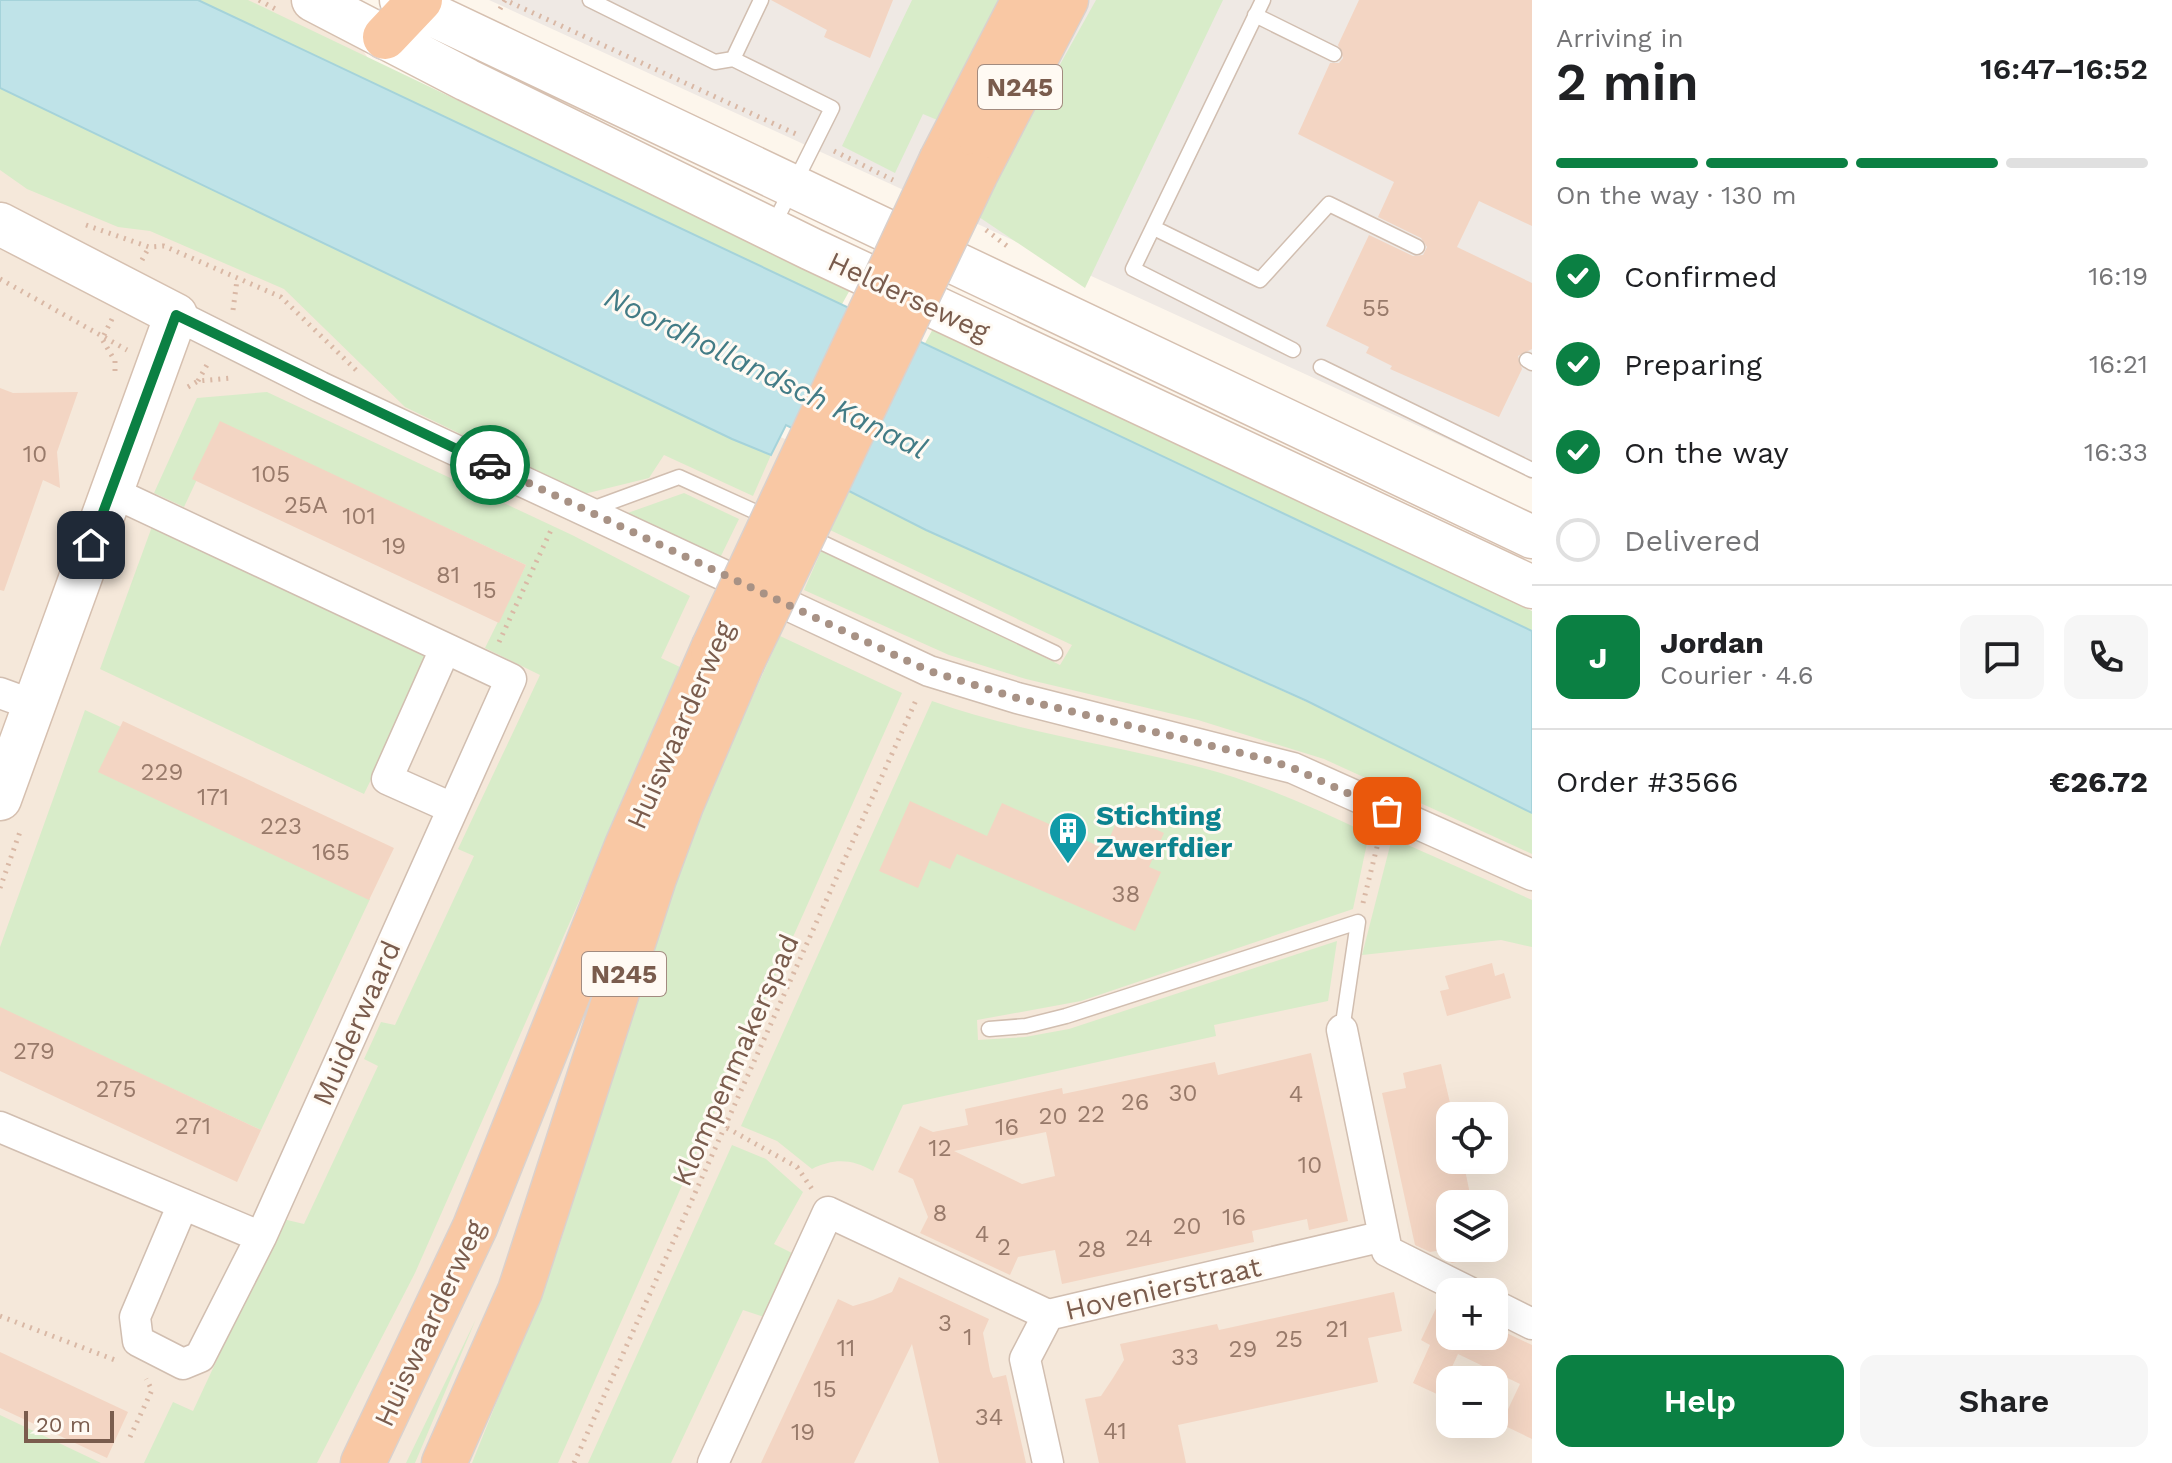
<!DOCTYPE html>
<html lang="en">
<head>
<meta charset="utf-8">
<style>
  body { margin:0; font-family:"Work Sans",sans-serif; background:#f6f6f6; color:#202124; height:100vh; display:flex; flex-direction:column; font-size:30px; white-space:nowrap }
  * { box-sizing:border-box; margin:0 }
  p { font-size:26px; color:#757577 }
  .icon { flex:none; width:44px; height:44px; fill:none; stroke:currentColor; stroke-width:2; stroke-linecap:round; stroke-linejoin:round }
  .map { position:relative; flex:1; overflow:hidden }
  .panel { display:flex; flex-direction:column; background:#fff; width:640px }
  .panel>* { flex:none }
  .buttons { position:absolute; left:1436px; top:1102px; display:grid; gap:16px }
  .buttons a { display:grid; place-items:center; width:72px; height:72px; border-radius:16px; background:#fff; box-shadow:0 8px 32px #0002; font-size:40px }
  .scale { position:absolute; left:24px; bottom:20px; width:90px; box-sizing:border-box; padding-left:8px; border:4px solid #7a5c4d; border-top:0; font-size:22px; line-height:28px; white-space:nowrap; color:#7a5c4d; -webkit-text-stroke:6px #fffaf3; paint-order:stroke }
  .pin { position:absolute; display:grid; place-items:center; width:68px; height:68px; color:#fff; margin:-34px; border-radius:16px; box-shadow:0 4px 12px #0006 }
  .courier { position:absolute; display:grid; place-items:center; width:80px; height:80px; margin:-40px; border:6px solid #0b8043; border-radius:50%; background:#fff; color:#222; box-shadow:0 2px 10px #0007 }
  .summary em { font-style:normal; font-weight:600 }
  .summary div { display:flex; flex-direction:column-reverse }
  .summary { display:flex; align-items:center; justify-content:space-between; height:136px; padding:0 24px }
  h1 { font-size:52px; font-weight:600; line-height:60px }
  .bar { display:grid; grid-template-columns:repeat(4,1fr); gap:12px 8px; align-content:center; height:96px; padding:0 24px }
  .bar i { height:10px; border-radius:6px; background:#e0e0e0 }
  .bar .current { background:#0b8043 }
  .bar p { grid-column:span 4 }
  .line { display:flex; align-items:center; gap:20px; padding:0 24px; border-top:2px solid #e0e0e0 }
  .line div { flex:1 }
  .round { display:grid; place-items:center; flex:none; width:84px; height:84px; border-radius:16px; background:#f6f6f6 }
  ol { padding:0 24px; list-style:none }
  li { display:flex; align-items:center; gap:24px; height:88px }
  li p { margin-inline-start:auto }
  li .icon { padding:8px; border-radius:50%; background:#0b8043; color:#fff; stroke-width:4 }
  li:last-child { color:#757577 }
  li i { width:44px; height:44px; border:4px solid #e0e0e0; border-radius:50% }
  .action { display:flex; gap:16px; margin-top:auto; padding:16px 24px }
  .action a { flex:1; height:92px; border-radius:16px; background:#0b8043; color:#fff; font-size:32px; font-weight:600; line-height:92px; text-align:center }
  .action a+a { background:#f6f6f6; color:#202124 }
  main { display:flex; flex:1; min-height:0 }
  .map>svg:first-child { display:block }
  .residential { fill:#f5e8da; fill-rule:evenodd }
  .industrial { fill:#efe9e4 }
  .green { fill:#d8ecc9 }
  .water { fill:#bfe3e8; stroke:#a5d3da; stroke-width:2 }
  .building { fill:#f3d5c3; fill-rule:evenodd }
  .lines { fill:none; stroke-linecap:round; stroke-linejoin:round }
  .service-casing { stroke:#d1beb0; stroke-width:17 }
  .minor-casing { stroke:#d1beb0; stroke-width:33 }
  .secondary-casing { stroke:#d6c0b0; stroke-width:45 }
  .trunk-casing { stroke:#dad1cd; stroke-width:47 }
  .path { stroke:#d9b8a5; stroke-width:5; stroke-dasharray:2 6; stroke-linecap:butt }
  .service { stroke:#fff; stroke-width:14 }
  .minor { stroke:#fff; stroke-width:30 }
  .secondary { stroke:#fff; stroke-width:42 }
  .trunk { stroke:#f9c8a4; stroke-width:44 }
  .trunk-bridge-casing { stroke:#dad1cd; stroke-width:47; stroke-linecap:butt }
  .trunk-bridge { stroke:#f9c8a4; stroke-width:44 }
  .done { stroke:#a89285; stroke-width:8; stroke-dasharray:0 14.4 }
  .route { stroke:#0b8043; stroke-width:10 }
  .labels { text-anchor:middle; stroke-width:6; stroke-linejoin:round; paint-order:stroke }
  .number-label { font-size:24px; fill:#987a6a }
  .shield { fill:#fffaf3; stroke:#a28b7f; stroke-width:2 }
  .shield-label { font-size:26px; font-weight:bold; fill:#7a5c4d }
  .street-label { font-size:28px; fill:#7a5c4d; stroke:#fffaf3 }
  .culture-label { font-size:28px; font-weight:bold; fill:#0d838f; stroke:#fffaf3; text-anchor:start }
  .water-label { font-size:30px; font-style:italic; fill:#437c86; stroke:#fffaf3 }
</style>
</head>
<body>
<main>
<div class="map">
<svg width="1532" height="1463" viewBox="0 0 1532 1463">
  <rect width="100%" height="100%" fill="#fdf6ec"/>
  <path class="residential" d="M 0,0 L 330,0 L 379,75 L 587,344 L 1532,798 L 1532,1463 L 0,1463 ZM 1450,1116 L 1494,1116 L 1494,1160 L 1450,1160 ZM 1450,1204 L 1494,1204 L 1494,1248 L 1450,1248 ZM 1450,1292 L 1494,1292 L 1494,1336 L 1450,1336 ZM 1450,1380 L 1494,1380 L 1494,1424 L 1450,1424 Z"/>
  <path class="industrial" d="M 489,0 L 1532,0 L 1532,478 Z"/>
  <path class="green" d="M 198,0 L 248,0 L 851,288 L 841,306 Z
    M 912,0 L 1004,0 L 942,122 L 923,114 L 895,173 L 842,146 Z
    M 1096,0 L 1223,0 L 1085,288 L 976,215 Z
    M 0,88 L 771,455 L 753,496 L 664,455 L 649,478 L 584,494 L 405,407 L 284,289 L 150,231 L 118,227 L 27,189 L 0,170 Z
    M 934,327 L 1532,611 L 1532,631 L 924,345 Z
    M 267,392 L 572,535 L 690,596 L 661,658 L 682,668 L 415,1273 L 317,1463 L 144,1463 L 173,1402 L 193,1411 L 283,1219 L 304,1224 L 378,1066 L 364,1059 L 381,1022 L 395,1025 L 474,856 L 458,849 L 540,675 L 485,648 L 526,565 L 223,424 L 184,507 L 154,493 L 197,398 Z
    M 845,489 L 926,530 L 1307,702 L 1532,813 L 1532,854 L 1324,759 L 1198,720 L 1026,679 L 949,655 L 804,590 L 822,549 L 1060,665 L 1072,645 L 830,530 Z
    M 684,493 L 739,519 L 719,560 L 622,515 Z
    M 154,521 L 432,654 L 364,794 L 100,669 Z
    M 780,636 L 902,693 L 558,1463 L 472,1463 L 559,1247 L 646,962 L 699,814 Z
    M 932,701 C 1018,732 1110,744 1199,767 C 1257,782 1315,808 1369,834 L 1353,909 L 1081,1001 L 977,1020 L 978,1040 L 1025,1037 L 1069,1029 L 1337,941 L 1328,1001 L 1214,1025 L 1216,1036 L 903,1105 L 873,1171 C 852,1159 834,1158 812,1169 L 777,1141 L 741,1126 Z
    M 85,710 L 123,728 L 102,773 L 370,899 L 261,1130 L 0,1008 L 0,947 Z
    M 1392,838 L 1532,900 L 1532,947 L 1501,940 L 1362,955 Z
    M 732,1145 L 766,1159 L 803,1192 L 774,1244 L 796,1255 L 767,1318 L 743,1310 L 671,1463 L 588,1463 Z
    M 476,1319 L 415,1463 L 406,1463 Z
    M 0,1415 L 101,1463 L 0,1463 Z"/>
  <path class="water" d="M 0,0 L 198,0 L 1532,631 L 1532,813 L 1307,701 L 926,530 L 845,489 L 858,461 L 786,425 L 771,455 L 732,439 L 0,88 Z"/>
  <path class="building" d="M 771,0 L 893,0 L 870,58 L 824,37 L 827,30 Z
    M 1359,0 L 1532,0 L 1532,226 L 1479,201 L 1457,247 L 1532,283 L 1532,349 L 1518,356 L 1522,369 L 1499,417 L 1390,369 L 1392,366 L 1366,353 L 1369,347 L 1326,326 L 1369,235 L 1413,256 L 1423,255 L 1427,247 L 1421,238 L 1378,217 L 1394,182 L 1298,134 L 1330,63 L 1339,63 L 1343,58 L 1338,45 Z
    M 0,388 L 13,393 L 78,392 L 57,452 L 60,488 L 43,480 L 4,591 L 0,590 Z
    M 220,421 L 526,565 L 499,623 L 192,479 Z
    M 123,721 L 394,848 L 369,900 L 98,772 Z
    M 910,801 L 987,836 L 1002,803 L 1105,849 L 1120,813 L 1164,833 L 1149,867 L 1161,872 L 1135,931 L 957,854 L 950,869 L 930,860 L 918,888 L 879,871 Z
    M 1492,963 L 1495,976 L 1504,973 L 1511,998 L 1447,1016 L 1440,991 L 1449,989 L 1445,976 Z
    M 0,1007 L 261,1130 L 237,1182 L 0,1071 Z
    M 1311,1053 L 1348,1221 L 1309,1230 L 1307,1219 L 1252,1231 L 1254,1242 L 1062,1284 L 1055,1250 L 1018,1257 L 1010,1275 L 920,1233 L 928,1217 L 913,1179 L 898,1172 L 920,1126 L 933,1132 L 968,1125 L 965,1109 L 1062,1088 L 1063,1094 L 1215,1062 L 1218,1075 ZM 1046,1132 L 1055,1176 L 1022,1184 L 954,1151 Z
    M 1441,1064 L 1453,1116 L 1450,1160 L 1463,1160 L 1472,1204 L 1450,1204 L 1450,1248 L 1482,1248 L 1483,1256 L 1452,1263 L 1444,1259 L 1442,1250 L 1430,1252 L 1415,1245 L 1382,1093 L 1406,1088 L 1403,1073 Z
    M 899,1277 L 989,1319 L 983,1333 L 990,1371 L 993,1378 L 1006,1375 L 1026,1463 L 939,1463 L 912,1344 L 854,1463 L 761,1463 L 838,1299 L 853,1306 L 873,1300 L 892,1292 Z
    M 1394,1292 L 1402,1331 L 1368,1338 L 1378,1382 L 1178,1425 L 1186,1463 L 1099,1463 L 1085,1399 L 1101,1396 L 1113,1378 L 1124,1360 L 1120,1344 L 1217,1324 L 1219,1330 Z
    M 1439,1302 L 1450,1307 L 1450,1336 L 1494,1336 L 1494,1327 L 1532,1345 L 1532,1439 L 1501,1424 L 1520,1384 L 1458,1354 L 1439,1395 L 1413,1383 L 1430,1345 L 1421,1340 Z
    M 0,1352 L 128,1412 L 107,1458 L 0,1408 Z"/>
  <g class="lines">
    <g class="service-casing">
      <path id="service" d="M 590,0 L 715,62 L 733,59 L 832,108 L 773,226
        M 1263,0 L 1133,269 L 1293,350
        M 1255,15 L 1334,54
        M 733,59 L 761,0
        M 1154,228 L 1260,280 L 1329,204 L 1417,247
        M 1527,360 L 1532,363
        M 1321,367 L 1532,470
        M 589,510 L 679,477 L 769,518
        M 806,535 L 1055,653
        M 989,1029 L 1026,1026 L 1066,1016 L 1358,922 L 1342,1030"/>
    </g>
    <g class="minor-casing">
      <path id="minor" d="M 176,315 L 320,387 L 929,671 L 1017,698 L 1293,768 L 1532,875
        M 110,491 L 511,679 L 261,1237 L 200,1357 L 183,1364 L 138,1341 L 135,1317 L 183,1204
        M 445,649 L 387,779 L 452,808
        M 0,693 L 33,705
        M 1342,1030 L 1387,1251 L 1469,1292
        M 0,1127 L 261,1237
        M 1494,1305 L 1532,1324
        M 713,1463 L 828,1212 L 1048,1315
        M 1048,1463 L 1025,1359 L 1048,1315 L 1384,1236"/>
    </g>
    <g class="secondary-casing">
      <path id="secondary" d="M 313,0 L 467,80 L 811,249 L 1532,587
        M 401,0 L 1532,537
        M 0,224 L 176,315 L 0,799"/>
    </g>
    <g class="trunk-casing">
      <path id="trunk" d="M 385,37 L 420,0
        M 942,159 L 1024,0
        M 975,175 L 1066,0
        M 363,1463 L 475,1227 L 627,846 L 713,649
        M 444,1463 L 520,1291 L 654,878 L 681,805 L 742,662"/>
    </g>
    <path class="path" d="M 259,0 L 279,11
      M 500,9 L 505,0 L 796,134
      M 834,151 L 893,180
      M 86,225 L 149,247 L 164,246 L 281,297 L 356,370
      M 986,230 L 1007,246
      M 142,260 L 149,247
      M 0,279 L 127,350
      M 233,310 L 237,280
      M 112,319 L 102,339 L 115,361 L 115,375
      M 198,381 L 208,363
      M 188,387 L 198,381 L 232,378
      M 499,642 L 552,528
      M 0,888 L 21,829
      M 1363,903 L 1379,839
      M 727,1128 L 797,1167 L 812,1189
      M 0,1316 L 115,1360
      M 130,1437 L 152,1390 L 146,1379
      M 574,1463 L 917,698"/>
    <use href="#service" class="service"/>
    <use href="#minor" class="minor"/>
    <use href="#secondary" class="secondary"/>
    <use href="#trunk" class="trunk"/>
    <g class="trunk-bridge-casing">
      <path id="trunk-bridge" d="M 713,649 L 942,159
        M 742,662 L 975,175"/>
    </g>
    <use href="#trunk-bridge" class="trunk-bridge"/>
  </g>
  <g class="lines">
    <path class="done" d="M 490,465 L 929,671 L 1017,698 L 1261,758 L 1293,768 L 1387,811"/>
    <path class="route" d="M 91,545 L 176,315 L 490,465"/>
  </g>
  <defs>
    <g id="building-pin" transform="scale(2)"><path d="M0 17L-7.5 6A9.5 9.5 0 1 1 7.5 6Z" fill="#0f9aa8" stroke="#fffaf3"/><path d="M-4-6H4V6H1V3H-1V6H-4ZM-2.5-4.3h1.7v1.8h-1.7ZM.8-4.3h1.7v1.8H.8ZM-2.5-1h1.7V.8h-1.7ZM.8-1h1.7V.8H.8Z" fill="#fff"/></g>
  </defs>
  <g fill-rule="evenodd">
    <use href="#building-pin" x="1068" y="831"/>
  </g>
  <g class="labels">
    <g class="number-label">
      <text x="1376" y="316">55</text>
      <text x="35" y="462">10</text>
      <text x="271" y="482">105</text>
      <text x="306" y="513">25A</text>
      <text x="359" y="524">101</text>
      <text x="394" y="554">19</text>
      <text x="448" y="583">81</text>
      <text x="485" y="598">15</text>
      <text x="162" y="780">229</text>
      <text x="213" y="805">171</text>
      <text x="281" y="834">223</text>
      <text x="331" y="860">165</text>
      <text x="1126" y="902">38</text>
      <text x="34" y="1059">279</text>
      <text x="116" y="1097">275</text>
      <text x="1183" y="1101">30</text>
      <text x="1296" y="1102">4</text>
      <text x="1135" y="1110">26</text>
      <text x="1091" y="1122">22</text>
      <text x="1053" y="1124">20</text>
      <text x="193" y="1134">271</text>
      <text x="1007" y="1135">16</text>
      <text x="940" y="1156">12</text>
      <text x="1310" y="1173">10</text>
      <text x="940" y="1221">8</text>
      <text x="1234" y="1225">16</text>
      <text x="1187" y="1234">20</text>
      <text x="982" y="1242">4</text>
      <text x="1139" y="1246">24</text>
      <text x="1004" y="1255">2</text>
      <text x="1092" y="1257">28</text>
      <text x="945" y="1331">3</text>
      <text x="1337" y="1337">21</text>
      <text x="968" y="1345">1</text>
      <text x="1289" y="1347">25</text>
      <text x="846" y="1356">11</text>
      <text x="1243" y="1357">29</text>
      <text x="1185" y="1365">33</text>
      <text x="825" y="1397">15</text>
      <text x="989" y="1425">34</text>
      <text x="1115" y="1439">41</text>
      <text x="803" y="1440">19</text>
    </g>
    <g class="shield">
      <rect x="978" y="65" width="84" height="44" rx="6"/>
      <rect x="582" y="952" width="84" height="44" rx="6"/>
    </g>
    <g class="shield-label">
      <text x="1020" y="96">N245</text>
      <text x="624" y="983">N245</text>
    </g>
    <g class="street-label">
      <text transform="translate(909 296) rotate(25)" y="10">Helderseweg</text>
      <text transform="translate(680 725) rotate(-66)" y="10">Huiswaarderweg</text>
      <text transform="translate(356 1023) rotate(-66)" y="10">Muiderwaard</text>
      <text transform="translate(735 1060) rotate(-66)" y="10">Klompenmakerspad</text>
      <text transform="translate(1163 1288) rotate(-13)" y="10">Hovenierstraat</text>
      <text transform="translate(429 1323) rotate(-65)" y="10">Huiswaarderweg</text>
    </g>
    <g class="culture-label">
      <text x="1096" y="825">Stichting<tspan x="1096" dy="32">Zwerfdier</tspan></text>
    </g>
    <g class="water-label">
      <text transform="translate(766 373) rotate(26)" y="10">Noordhollandsch Kanaal</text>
    </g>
  </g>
</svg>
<div class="buttons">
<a><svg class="icon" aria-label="locate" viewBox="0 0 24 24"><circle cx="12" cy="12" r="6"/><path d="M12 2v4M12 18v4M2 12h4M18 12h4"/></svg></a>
<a><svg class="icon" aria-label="layers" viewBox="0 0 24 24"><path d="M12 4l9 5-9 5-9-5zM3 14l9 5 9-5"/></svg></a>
<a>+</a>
<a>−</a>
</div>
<div class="scale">20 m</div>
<div class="pin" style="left:1387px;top:811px;background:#ea580c"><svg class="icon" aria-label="bag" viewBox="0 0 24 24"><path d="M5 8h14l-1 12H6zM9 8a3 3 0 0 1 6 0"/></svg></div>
<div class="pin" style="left:91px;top:545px;background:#1f2937"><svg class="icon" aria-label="home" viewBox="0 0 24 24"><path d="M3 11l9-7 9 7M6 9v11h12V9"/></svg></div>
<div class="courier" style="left:490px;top:465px"><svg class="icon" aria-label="car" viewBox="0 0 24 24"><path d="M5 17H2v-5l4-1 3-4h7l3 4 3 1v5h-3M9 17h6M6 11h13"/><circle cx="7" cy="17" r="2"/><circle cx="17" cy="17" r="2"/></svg></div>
</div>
<section class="panel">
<div class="summary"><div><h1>2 min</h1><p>Arriving in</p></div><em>16:47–16:52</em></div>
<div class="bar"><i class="current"></i><i class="current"></i><i class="current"></i><i></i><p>On the way · 130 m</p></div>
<ol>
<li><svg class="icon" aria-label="check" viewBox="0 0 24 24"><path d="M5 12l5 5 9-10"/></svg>Confirmed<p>16:19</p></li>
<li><svg class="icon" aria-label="check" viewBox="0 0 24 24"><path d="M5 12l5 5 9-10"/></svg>Preparing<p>16:21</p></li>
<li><svg class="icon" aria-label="check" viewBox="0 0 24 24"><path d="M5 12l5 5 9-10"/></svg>On the way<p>16:33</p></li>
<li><i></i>Delivered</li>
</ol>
<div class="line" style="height:144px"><b class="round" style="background:#0b8043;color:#fff">J</b><div><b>Jordan</b><p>Courier · 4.6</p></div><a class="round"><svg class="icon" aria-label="chat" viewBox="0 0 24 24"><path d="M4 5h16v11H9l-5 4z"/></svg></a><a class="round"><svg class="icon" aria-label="phone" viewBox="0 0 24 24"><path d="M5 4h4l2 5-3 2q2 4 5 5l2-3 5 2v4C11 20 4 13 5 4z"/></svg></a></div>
<div class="line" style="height:104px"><div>Order #3566</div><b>€26.72</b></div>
<div class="action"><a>Help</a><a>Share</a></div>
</section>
</main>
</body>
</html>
